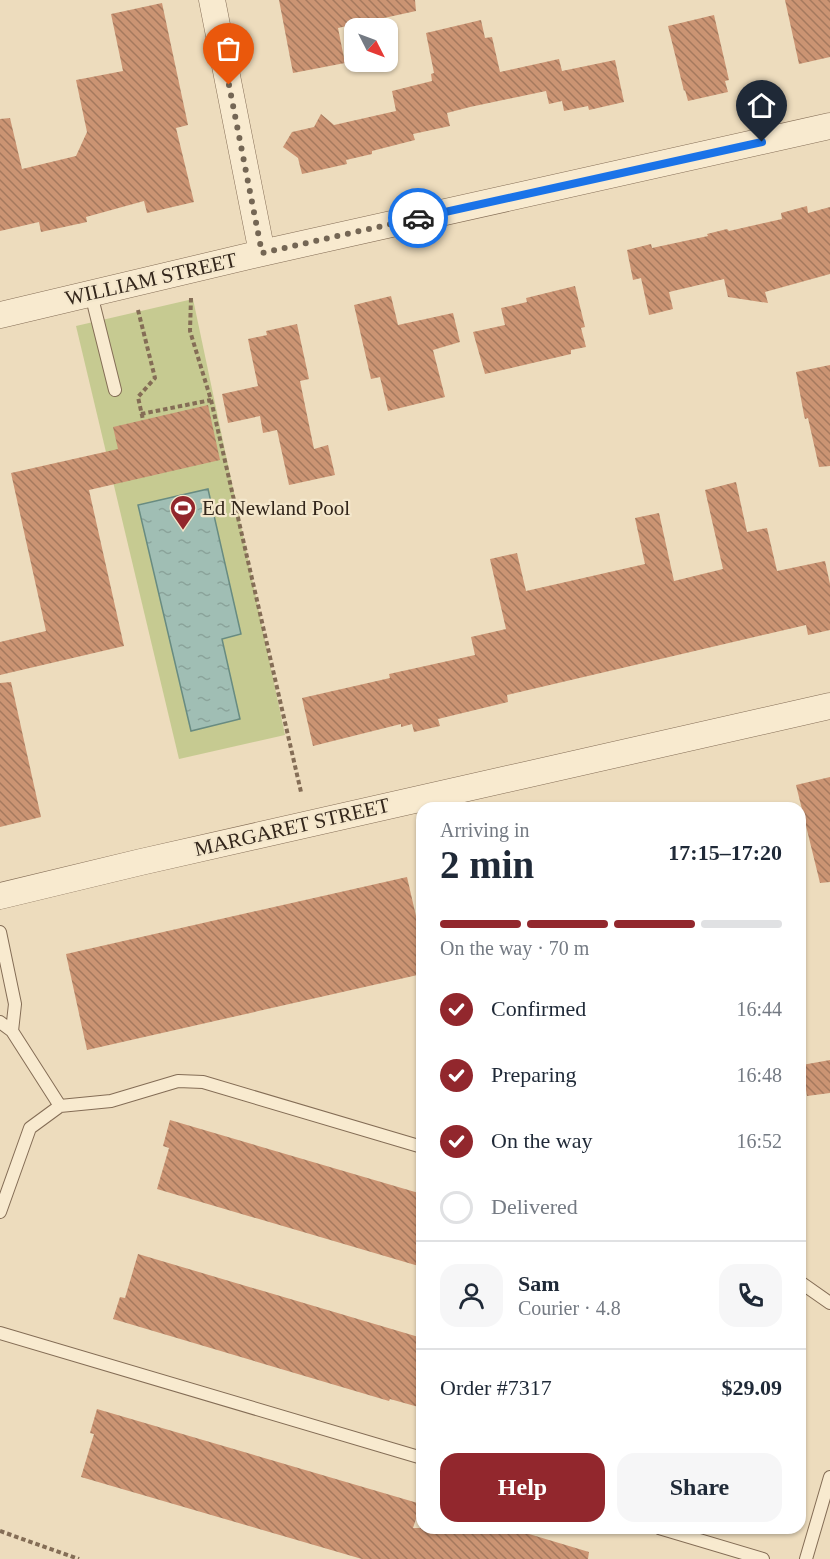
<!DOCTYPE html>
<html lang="en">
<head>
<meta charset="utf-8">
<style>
  body { margin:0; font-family:Georgia,serif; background:#f6f6f7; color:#1f2937; height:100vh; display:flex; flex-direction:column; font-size:22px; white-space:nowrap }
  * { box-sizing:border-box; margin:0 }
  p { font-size:20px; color:#747a83 }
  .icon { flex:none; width:33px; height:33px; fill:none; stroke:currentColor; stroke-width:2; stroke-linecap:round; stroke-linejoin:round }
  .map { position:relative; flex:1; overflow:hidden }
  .details { position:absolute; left:416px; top:802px; width:390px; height:732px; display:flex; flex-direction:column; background:#fff; border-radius:18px; box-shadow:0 2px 4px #0004 }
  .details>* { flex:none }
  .needle { width:39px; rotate:132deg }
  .buttons { position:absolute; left:344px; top:18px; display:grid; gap:12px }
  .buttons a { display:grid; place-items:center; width:54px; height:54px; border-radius:12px; background:#fff; box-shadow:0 2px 4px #0004; font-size:30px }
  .pin { position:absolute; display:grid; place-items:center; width:51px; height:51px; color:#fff; margin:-62px -26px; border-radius:50% 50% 50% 0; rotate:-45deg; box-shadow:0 0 6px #0007 }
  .pin .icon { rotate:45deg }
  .courier { position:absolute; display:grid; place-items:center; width:60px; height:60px; margin:-30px; border:4px solid #1a73e8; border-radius:50%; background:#fff; color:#222; box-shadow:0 2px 8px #0007 }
  .summary em { font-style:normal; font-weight:800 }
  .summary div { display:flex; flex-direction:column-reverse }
  .summary { display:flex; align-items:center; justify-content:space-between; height:102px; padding:0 24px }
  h1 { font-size:39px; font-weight:800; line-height:45px }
  .bar { display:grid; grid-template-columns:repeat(4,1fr); gap:9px 6px; align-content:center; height:72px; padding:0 24px }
  .bar i { height:8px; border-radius:4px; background:#e0e1e3 }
  .bar .current { background:#92272d }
  .bar p { grid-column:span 4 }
  .line { display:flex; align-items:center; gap:15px; padding:0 24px; border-top:2px solid #e0e1e3 }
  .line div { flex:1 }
  .round { display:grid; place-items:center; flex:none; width:63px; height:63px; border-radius:18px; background:#f6f6f7 }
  ol { padding:0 24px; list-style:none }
  li { display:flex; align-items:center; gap:18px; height:66px }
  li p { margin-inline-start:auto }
  li .icon { padding:6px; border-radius:50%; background:#92272d; color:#fff; stroke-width:4 }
  li:last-child { color:#747a83 }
  li i { width:33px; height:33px; border:3px solid #e0e1e3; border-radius:50% }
  .cta { display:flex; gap:12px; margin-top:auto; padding:12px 24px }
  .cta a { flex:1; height:69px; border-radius:18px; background:#92272d; color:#fff; font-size:24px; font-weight:800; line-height:69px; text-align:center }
  .cta a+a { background:#f6f6f7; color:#1f2937 }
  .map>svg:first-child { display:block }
  .pitch { fill:#c6ca91 }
  .water { fill:url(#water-ripples); stroke:#688b81; stroke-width:1.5 }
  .building { fill:url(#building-back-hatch) }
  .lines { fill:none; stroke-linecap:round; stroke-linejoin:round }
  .lane-casing { stroke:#846d56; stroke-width:14 }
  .street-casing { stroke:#846d56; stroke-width:27 }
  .path { stroke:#846d56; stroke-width:4; stroke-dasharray:4.5 3; stroke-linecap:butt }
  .lane { stroke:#f8eacf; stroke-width:12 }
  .street { stroke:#f8eacf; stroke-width:26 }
  .done { stroke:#746654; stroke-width:6; stroke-dasharray:0 10.8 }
  .route { stroke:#1a73e8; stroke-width:8 }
  .labels { text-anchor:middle; stroke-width:4.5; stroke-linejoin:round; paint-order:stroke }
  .street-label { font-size:21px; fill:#33261b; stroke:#f4e7cc }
  .poi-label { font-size:21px; fill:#33261b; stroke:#f4e7cc; text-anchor:start }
</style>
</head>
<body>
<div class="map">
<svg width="830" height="1559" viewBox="0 0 830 1559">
  <defs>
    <pattern id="water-ripples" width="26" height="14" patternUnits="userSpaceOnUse" patternTransform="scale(1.5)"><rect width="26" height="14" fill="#a0beb4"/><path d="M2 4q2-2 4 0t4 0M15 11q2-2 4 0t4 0" fill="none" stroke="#8aa39a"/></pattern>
    <pattern id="building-back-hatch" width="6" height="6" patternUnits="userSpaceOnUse" patternTransform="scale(1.5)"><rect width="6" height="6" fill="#cb9473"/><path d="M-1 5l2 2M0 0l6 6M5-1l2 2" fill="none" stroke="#a5795e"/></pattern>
  </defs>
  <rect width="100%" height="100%" fill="#eddcbd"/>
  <path class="pitch" d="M 193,299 L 285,735 L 179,759 L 76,326 Z"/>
  <path class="water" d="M 208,489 L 241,634 L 222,639 L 240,719 L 191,731 L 138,505 Z"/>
  <path class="building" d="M 279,0 L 415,0 L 416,11 L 338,28 L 345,63 L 293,73 Z
    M 785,0 L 830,0 L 830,57 L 799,64 Z
    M 162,3 L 188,125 L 176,128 L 194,202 L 147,213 L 144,201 L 86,217 L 87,222 L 41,232 L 39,222 L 0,231 L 0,119 L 10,118 L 22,169 L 76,156 L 87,132 L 76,80 L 123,71 L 111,14 Z
    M 714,15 L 729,80 L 725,81 L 728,92 L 688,101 L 685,90 L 684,91 L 668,26 Z
    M 481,20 L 485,38 L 492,37 L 500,72 L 559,59 L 562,71 L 615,60 L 624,102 L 589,110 L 588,106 L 564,111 L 562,101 L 549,104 L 546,91 L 470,107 L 447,113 L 450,126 L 413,134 L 415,140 L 372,151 L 372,154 L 346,160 L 347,164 L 302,174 L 298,158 L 283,147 L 292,132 L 314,127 L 321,114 L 334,125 L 396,111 L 392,91 L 432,81 L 431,74 L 434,73 L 426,33 Z
    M 807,206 L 808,213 L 830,207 L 830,274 L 765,292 L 768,303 L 728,297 L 724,279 L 669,292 L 673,309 L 649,315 L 641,278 L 633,280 L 627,250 L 651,244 L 652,248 L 708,236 L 707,234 L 727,229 L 729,231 L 782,219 L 781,213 Z
    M 575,286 L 585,327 L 581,328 L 586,347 L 571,350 L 571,354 L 485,374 L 473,332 L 505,325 L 501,308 L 527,302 L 526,298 Z
    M 391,296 L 398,325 L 453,313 L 460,342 L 433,350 L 445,397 L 388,411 L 380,377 L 371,379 L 354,305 Z
    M 297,324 L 309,379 L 300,381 L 314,449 L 328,445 L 335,475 L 289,485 L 277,430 L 263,433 L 260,416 L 228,423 L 222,394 L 258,386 L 248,339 L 267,335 L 266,331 Z
    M 830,365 L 830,466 L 819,467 L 808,418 L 805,419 L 804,415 L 796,372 Z
    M 208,405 L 220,460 L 89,490 L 124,646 L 0,675 L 0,642 L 46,631 L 11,473 L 118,449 L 113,427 Z
    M 736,482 L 747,532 L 767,528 L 777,571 L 825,561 L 830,584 L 830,630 L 808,635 L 806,625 L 507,695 L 508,702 L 438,719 L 440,726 L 414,732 L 412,724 L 401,727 L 401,724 L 313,746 L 302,698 L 390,678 L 389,674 L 475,655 L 471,637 L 506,629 L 490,559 L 517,553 L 526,591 L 645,564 L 635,518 L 659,513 L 674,581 L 723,569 L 705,490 Z
    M 11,682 L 41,817 L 0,827 L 0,683 Z
    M 830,777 L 830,882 L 820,883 L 796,785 Z
    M 407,877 L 422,942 L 422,974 L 87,1050 L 66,954 Z
    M 830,1060 L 830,1093 L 807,1096 L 802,1065 Z
    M 170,1120 L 422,1194 L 422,1267 L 157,1189 L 169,1148 L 163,1146 Z
    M 138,1254 L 422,1338 L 422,1408 L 390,1399 L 389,1401 L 113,1319 L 120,1297 L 125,1298 Z
    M 97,1409 L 421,1504 L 413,1528 L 509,1528 L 589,1552 L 588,1559 L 362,1559 L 81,1477 L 94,1434 L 90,1433 Z"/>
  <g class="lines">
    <g class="lane-casing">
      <path id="lane" d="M 91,294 L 115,390
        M 0,932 L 15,1004 L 12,1031
        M 0,1022 L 12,1031 L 60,1106
        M 0,1212 L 30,1128 L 60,1106 L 111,1101 L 178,1081 L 203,1082 L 422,1147
        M 800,1282 L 830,1303
        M 0,1333 L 422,1458
        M 659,1528 L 763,1559
        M 806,1559 L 830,1477"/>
    </g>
    <g class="street-casing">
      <path id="street" d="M 212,0 L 262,253
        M 0,315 L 262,253 L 830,126
        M 0,896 L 141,862 L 830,706"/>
    </g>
    <path class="path" d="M 191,298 L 190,331 L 211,400 L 301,792
      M 138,310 L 155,378 L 138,397 L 143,420
      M 141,414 L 211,400
      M 0,1531 L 79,1559"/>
    <use href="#lane" class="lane"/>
    <use href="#street" class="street"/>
  </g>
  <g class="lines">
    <path class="done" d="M 229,85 L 262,253 L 418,218"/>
    <path class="route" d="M 418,218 L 762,142"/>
  </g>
  <defs>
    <g id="stadium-pin" transform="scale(1.35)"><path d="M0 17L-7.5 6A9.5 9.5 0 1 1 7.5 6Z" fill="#92272d" stroke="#f4e7cc"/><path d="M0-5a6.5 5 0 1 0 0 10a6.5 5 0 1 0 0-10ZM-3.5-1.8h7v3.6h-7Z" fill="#fff"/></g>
  </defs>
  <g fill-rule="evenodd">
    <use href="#stadium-pin" x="183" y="508"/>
  </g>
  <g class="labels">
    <g class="street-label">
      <text transform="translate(151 279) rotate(-13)" y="7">WILLIAM STREET</text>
      <text transform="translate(292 827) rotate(-13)" y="7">MARGARET STREET</text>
    </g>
    <g class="poi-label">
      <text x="202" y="515">Ed Newland Pool</text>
    </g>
  </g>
</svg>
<div class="buttons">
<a><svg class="needle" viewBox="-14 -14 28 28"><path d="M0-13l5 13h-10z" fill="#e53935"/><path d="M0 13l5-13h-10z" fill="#747a83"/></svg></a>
</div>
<div class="pin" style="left:229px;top:85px;background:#ea580c"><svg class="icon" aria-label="bag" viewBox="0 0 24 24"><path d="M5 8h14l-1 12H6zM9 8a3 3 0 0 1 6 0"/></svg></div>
<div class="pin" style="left:762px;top:142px;background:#1f2937"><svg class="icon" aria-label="home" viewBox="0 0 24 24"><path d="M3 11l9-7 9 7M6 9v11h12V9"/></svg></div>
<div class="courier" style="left:418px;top:218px"><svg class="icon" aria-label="car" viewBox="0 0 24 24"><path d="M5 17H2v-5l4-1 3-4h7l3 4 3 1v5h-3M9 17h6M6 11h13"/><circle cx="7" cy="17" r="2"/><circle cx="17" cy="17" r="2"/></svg></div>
<section class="details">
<div class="summary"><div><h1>2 min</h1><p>Arriving in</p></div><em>17:15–17:20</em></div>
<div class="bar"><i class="current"></i><i class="current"></i><i class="current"></i><i></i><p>On the way · 70 m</p></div>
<ol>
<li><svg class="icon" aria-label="check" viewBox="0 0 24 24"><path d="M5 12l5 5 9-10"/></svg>Confirmed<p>16:44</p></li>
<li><svg class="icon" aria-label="check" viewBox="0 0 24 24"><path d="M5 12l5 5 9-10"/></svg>Preparing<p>16:48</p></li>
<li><svg class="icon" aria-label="check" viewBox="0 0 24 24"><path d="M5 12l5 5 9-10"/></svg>On the way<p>16:52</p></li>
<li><i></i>Delivered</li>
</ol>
<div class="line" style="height:108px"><a class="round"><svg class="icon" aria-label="person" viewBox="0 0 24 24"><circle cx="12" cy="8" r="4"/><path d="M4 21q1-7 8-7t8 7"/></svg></a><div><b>Sam</b><p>Courier · 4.8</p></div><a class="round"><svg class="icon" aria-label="phone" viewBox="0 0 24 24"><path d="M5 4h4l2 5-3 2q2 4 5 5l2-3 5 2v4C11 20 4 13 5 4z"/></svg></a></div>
<div class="line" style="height:78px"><div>Order #7317</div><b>$29.09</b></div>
<div class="cta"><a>Help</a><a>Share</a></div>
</section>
</div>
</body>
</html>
